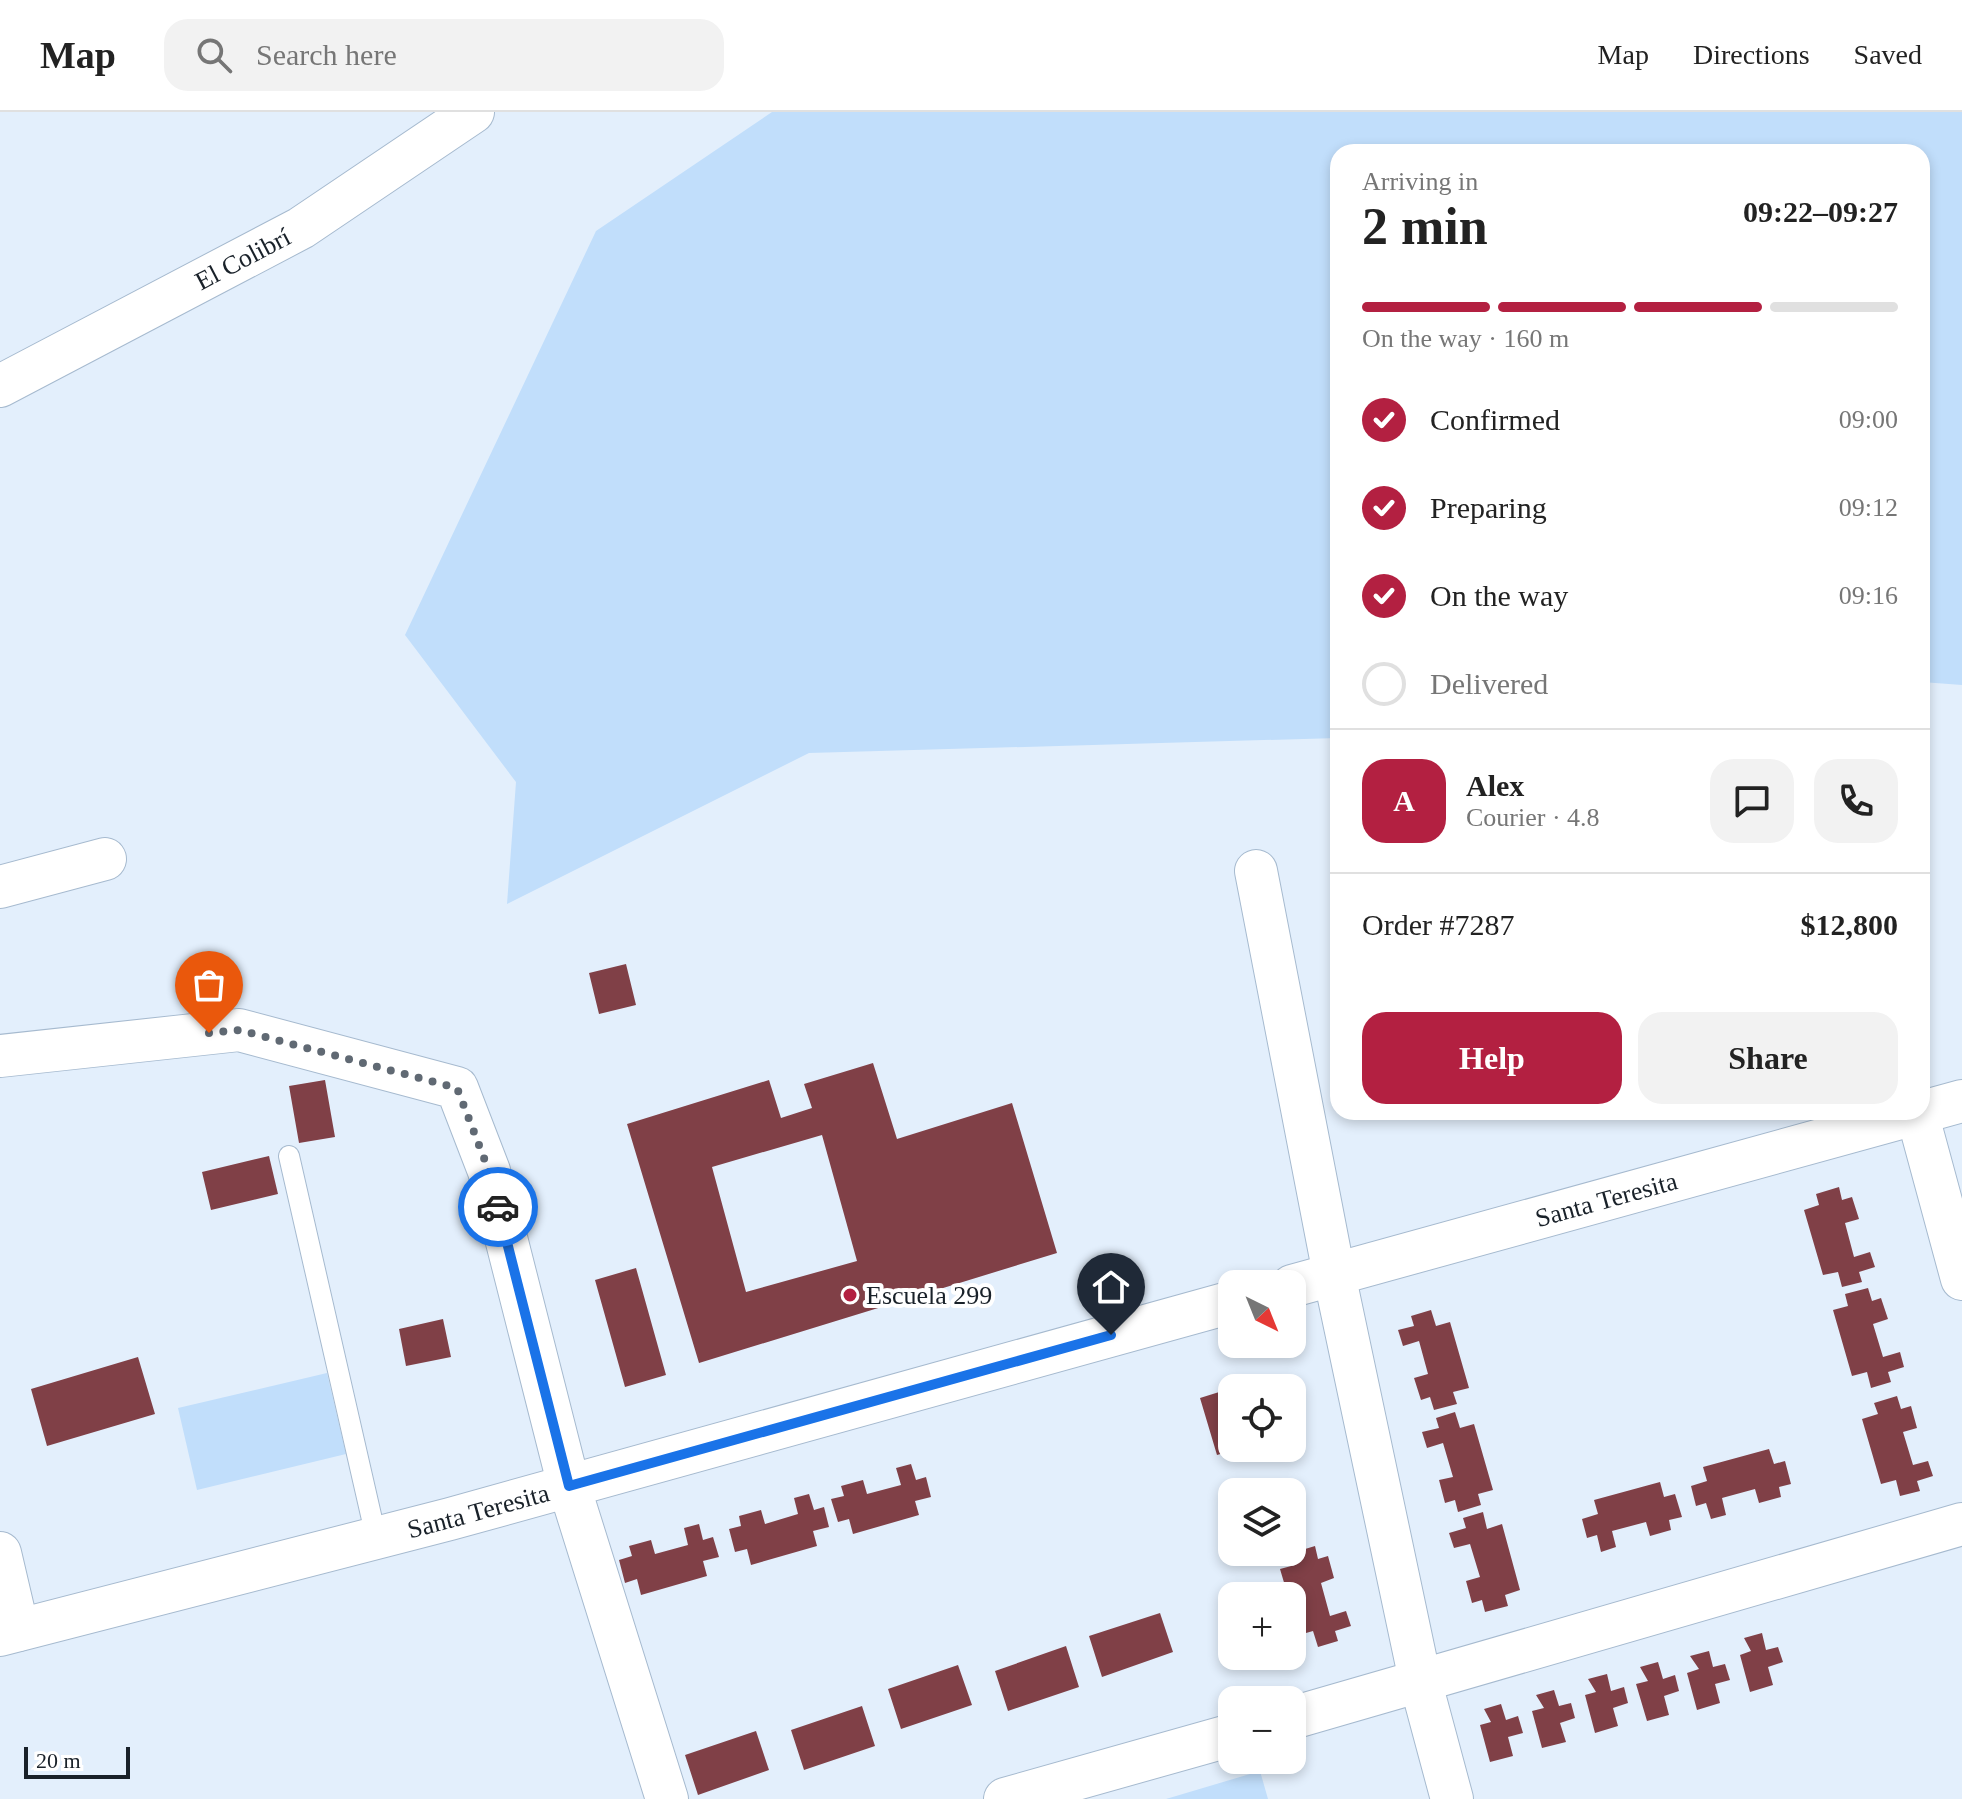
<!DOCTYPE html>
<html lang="en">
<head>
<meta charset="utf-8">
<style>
  body { margin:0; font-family:"Times New Roman",serif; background:#f2f2f2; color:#222; height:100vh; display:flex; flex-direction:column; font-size:30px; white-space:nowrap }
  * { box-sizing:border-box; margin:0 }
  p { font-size:26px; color:#767676 }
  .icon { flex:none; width:44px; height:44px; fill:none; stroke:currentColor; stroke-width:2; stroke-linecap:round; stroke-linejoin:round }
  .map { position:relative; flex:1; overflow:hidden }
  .panel { position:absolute; left:1330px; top:32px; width:600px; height:976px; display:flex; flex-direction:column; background:#fff; border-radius:24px; box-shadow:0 4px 12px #0003 }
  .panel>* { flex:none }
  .needle { width:52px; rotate:137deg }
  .buttons { position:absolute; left:1218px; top:1158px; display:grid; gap:16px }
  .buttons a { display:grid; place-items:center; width:88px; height:88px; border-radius:16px; background:#fff; box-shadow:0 4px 12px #0003; font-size:40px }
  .scale { position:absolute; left:24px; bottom:20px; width:106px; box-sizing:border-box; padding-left:8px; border:4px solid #192129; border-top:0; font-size:22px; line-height:28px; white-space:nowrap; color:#192129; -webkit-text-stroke:6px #fff; paint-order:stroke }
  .pin { position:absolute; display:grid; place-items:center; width:68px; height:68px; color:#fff; margin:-82px -34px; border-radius:50% 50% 50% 0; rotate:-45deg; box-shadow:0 0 8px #0007 }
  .pin .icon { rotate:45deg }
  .courier { position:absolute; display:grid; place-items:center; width:80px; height:80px; margin:-40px; border:6px solid #1a73e8; border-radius:50%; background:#fff; color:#222; box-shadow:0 2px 10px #0007 }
  .head em { font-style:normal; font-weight:700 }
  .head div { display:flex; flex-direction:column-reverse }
  .head { display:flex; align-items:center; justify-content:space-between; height:136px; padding:0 32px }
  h1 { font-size:52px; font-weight:700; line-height:60px }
  .bar { display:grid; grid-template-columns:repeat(4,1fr); gap:12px 8px; align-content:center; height:96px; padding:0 32px }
  .bar i { height:10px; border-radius:6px; background:#e0e0e0 }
  .bar .on { background:#b32041 }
  .bar p { grid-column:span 4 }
  .line { display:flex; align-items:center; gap:20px; padding:0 32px; border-top:2px solid #e0e0e0 }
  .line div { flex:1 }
  .round { display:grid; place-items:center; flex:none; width:84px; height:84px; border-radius:24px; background:#f2f2f2 }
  ol { padding:0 32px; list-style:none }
  li { display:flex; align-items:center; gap:24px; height:88px }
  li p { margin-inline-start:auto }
  li .icon { padding:8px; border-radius:50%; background:#b32041; color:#fff; stroke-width:4 }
  li:last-child { color:#767676 }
  li i { width:44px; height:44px; border:4px solid #e0e0e0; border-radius:50% }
  .button { display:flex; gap:16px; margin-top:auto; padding:16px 32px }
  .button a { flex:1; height:92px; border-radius:24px; background:#b32041; color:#fff; font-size:32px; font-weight:700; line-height:92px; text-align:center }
  .button a+a { background:#f2f2f2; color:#222 }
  header { display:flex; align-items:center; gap:48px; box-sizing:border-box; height:112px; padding:0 40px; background:#fff; border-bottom:2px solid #e0e0e0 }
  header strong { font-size:38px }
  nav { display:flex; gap:44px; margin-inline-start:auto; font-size:28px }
  .search { width:560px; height:72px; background:#f2f2f2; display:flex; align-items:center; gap:20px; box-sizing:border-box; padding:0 28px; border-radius:24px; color:#767676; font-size:30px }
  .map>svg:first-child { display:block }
  .green { fill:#c1defb }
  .building { fill:#804047; fill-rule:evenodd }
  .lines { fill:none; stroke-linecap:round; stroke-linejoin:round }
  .service-casing { stroke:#a6bacf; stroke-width:22 }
  .minor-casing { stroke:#a6bacf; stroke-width:44 }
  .service { stroke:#fff; stroke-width:20 }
  .minor { stroke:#fff; stroke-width:42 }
  .done { stroke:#606973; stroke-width:8; stroke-dasharray:0 14.4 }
  .route { stroke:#1a73e8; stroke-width:10 }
  .poi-dot { fill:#b32041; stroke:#fff; stroke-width:3 }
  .labels { text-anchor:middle; stroke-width:8; stroke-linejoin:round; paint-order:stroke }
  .street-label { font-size:26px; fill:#192129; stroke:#fff }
  .poi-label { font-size:26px; fill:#192129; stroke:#fff; text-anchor:start }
</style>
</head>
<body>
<header>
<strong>Map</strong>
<div class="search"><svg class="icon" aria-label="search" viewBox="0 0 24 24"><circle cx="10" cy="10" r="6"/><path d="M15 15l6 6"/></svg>Search here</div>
<nav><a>Map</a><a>Directions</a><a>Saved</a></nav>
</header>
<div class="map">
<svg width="1962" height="1687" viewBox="0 0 1962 1687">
  <rect width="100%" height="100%" fill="#e3effc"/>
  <path class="green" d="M 772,0 L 1962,0 L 1962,573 L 1922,570 L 1922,40 L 1338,40 L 1338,626 L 809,641 L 507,792 L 516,670 L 405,523 L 596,119 Z
    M 327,1261 L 346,1342 L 197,1378 L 178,1296 Z
    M 1260,1659 L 1268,1687 L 1166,1687 Z"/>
  <path class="building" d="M 626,852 L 636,893 L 599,902 L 589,861 Z
    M 873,951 L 897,1027 L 1012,991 L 1057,1141 L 699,1251 L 627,1012 L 769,968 L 781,1006 L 812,996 L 804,972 ZM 822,1023 L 857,1149 L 746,1180 L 712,1055 Z
    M 325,968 L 335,1025 L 299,1031 L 289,974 Z
    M 269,1044 L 278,1082 L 211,1098 L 202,1060 Z
    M 1839,1075 L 1842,1088 L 1852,1085 L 1859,1107 L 1845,1111 L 1854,1145 L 1870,1140 L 1875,1155 L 1859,1160 L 1862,1170 L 1842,1175 L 1838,1160 L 1823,1163 L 1804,1098 L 1819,1093 L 1816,1082 Z
    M 636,1156 L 666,1263 L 625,1275 L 595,1168 Z
    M 1868,1176 L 1872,1189 L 1881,1186 L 1888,1207 L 1873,1212 L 1883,1245 L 1900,1240 L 1904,1255 L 1888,1260 L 1891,1270 L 1871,1276 L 1867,1260 L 1852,1264 L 1833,1198 L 1848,1194 L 1845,1182 Z
    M 1431,1198 L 1436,1214 L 1450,1210 L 1469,1276 L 1453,1280 L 1457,1292 L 1434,1298 L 1430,1285 L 1421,1288 L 1414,1266 L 1428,1262 L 1419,1229 L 1403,1234 L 1398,1218 L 1414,1214 L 1411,1204 Z
    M 443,1207 L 451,1245 L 406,1254 L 399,1217 Z
    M 138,1245 L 155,1302 L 47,1334 L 31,1277 Z
    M 1232,1276 L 1232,1336 L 1238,1337 L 1217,1343 L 1200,1286 Z
    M 1897,1284 L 1901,1297 L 1911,1294 L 1917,1316 L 1903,1320 L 1913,1353 L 1928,1349 L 1933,1364 L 1917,1369 L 1920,1379 L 1900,1384 L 1896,1368 L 1881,1372 L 1862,1307 L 1878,1302 L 1874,1291 Z
    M 1455,1300 L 1460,1316 L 1474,1312 L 1493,1378 L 1478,1382 L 1481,1393 L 1458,1400 L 1455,1388 L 1445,1391 L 1439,1368 L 1453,1365 L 1443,1331 L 1427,1336 L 1422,1320 L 1439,1316 L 1436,1306 Z
    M 1769,1337 L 1774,1352 L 1785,1349 L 1791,1372 L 1779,1375 L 1781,1385 L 1759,1391 L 1755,1377 L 1722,1386 L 1726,1403 L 1711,1407 L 1706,1391 L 1696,1394 L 1691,1374 L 1707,1369 L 1703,1355 Z
    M 911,1352 L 916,1368 L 926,1365 L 931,1385 L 915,1389 L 919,1403 L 853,1422 L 849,1407 L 838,1410 L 831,1387 L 844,1384 L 841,1374 L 863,1368 L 867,1382 L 901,1373 L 896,1356 Z
    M 1660,1370 L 1664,1385 L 1675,1382 L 1682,1405 L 1669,1408 L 1671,1418 L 1650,1424 L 1646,1410 L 1612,1419 L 1616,1435 L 1601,1440 L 1597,1423 L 1587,1426 L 1582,1407 L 1598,1402 L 1594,1388 Z
    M 809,1382 L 814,1398 L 824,1395 L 829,1415 L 813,1419 L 817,1434 L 751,1453 L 747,1437 L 735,1440 L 729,1417 L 741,1414 L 739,1404 L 761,1398 L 765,1412 L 798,1402 L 794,1386 Z
    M 1483,1400 L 1487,1417 L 1502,1412 L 1520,1478 L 1505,1483 L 1508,1494 L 1485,1500 L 1482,1488 L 1472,1491 L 1466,1469 L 1480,1465 L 1470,1432 L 1454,1436 L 1449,1421 L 1466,1416 L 1463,1406 Z
    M 699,1412 L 703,1428 L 713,1425 L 719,1445 L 703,1449 L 707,1464 L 641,1483 L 637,1467 L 625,1471 L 619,1448 L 632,1444 L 629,1434 L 651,1428 L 655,1442 L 688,1433 L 684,1416 Z
    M 1315,1434 L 1318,1447 L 1328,1444 L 1334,1466 L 1321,1471 L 1330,1504 L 1346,1499 L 1351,1514 L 1335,1519 L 1338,1529 L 1318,1535 L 1313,1519 L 1299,1523 L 1292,1499 L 1292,1484 L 1288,1484 L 1280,1457 L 1295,1453 L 1292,1441 Z
    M 1160,1501 L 1173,1540 L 1102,1565 L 1089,1524 Z
    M 1762,1521 L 1766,1538 L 1778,1535 L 1783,1550 L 1768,1555 L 1773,1573 L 1750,1580 L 1740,1543 L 1751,1539 L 1744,1526 Z
    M 1066,1534 L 1079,1575 L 1008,1599 L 995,1559 Z
    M 1709,1539 L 1713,1555 L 1725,1552 L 1730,1568 L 1715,1572 L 1720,1591 L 1697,1598 L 1687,1561 L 1699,1557 L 1690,1544 Z
    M 1658,1550 L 1663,1567 L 1675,1563 L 1679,1579 L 1664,1584 L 1669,1603 L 1647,1609 L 1636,1572 L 1648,1569 L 1640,1555 Z
    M 958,1553 L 972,1593 L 901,1617 L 888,1577 Z
    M 1607,1562 L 1611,1579 L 1624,1575 L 1628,1591 L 1613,1596 L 1618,1614 L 1595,1621 L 1585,1583 L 1596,1580 L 1588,1567 Z
    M 1554,1578 L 1559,1594 L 1571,1591 L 1575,1606 L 1560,1611 L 1566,1630 L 1542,1636 L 1532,1599 L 1544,1596 L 1536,1583 Z
    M 1501,1592 L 1506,1608 L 1518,1604 L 1523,1621 L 1508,1625 L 1513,1644 L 1490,1650 L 1480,1613 L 1491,1610 L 1484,1597 Z
    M 862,1594 L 875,1634 L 804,1658 L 791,1618 Z
    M 756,1619 L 769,1658 L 698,1683 L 685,1643 Z"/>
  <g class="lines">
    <g class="service-casing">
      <path id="service" d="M 289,1044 L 376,1425"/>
    </g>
    <g class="minor-casing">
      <g id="minor">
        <path id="s1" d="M 0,274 L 301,116 L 473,0"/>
        <path d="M 1256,759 L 1334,1162 L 1420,1568 L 1452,1687"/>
        <path d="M 0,775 L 105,747"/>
        <path d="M 0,944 L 239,918 L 457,976 L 489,1059 L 569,1374 L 667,1687"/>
        <path d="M 1922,1000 L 1962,989"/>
        <path d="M 1917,1001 L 1962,1167"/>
        <path id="s2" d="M 1292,1174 L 1922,1000"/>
        <path d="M 0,1441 L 18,1518"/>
        <path id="s3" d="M 0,1523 L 450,1407 L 1232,1190"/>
        <path d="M 1292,1606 L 1962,1412"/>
        <path d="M 1005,1687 L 1232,1623"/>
      </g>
    </g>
    <use href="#service" class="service"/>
    <use href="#minor" class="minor"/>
  </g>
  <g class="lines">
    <path class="done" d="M 209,921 L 239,918 L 457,976 L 489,1059 L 498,1095"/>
    <path class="route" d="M 498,1095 L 569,1374 L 1111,1223"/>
  </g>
  <circle class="poi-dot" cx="850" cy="1183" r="8"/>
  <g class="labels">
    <g class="street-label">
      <text dy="9" stroke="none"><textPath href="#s1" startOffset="274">El Colibrí</textPath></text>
      <text dy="9" stroke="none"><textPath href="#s2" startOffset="326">Santa Teresita</textPath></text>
      <text dy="9" stroke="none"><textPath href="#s3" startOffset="494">Santa Teresita</textPath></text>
    </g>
    <g class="poi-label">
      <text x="866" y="1192">Escuela 299</text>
    </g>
  </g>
</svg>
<div class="buttons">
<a><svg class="needle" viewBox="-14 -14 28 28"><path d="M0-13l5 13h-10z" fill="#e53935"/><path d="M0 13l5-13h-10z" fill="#767676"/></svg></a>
<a><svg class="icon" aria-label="locate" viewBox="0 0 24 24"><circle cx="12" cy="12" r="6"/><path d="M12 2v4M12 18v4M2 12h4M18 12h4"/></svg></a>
<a><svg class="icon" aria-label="layers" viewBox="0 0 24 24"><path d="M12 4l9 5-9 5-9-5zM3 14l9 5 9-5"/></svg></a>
<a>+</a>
<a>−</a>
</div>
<div class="scale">20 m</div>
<div class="pin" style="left:209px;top:921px;background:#ea580c"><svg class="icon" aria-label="bag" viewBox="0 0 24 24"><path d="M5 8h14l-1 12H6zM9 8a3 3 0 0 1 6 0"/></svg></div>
<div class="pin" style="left:1111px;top:1223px;background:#1f2937"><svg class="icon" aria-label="home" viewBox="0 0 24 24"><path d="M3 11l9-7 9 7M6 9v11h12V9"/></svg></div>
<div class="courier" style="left:498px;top:1095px"><svg class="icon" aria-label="car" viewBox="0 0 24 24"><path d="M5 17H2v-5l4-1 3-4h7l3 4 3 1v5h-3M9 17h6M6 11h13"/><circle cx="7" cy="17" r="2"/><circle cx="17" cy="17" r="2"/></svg></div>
<section class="panel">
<div class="head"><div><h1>2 min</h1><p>Arriving in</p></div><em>09:22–09:27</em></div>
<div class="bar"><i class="on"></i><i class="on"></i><i class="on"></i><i></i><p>On the way · 160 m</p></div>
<ol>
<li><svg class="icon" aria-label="check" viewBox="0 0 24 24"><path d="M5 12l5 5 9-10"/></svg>Confirmed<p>09:00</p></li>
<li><svg class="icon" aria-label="check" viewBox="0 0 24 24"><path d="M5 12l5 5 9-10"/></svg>Preparing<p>09:12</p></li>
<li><svg class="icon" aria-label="check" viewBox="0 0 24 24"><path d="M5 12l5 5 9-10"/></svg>On the way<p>09:16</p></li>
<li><i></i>Delivered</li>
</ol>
<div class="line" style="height:144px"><b class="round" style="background:#b32041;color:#fff">A</b><div><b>Alex</b><p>Courier · 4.8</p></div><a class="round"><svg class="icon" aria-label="chat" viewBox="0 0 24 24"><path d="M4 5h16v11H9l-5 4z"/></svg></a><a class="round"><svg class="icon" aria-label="phone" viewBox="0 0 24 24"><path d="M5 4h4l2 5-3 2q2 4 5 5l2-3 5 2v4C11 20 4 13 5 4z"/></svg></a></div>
<div class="line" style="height:104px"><div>Order #7287</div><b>$12,800</b></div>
<div class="button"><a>Help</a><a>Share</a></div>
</section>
</div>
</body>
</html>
